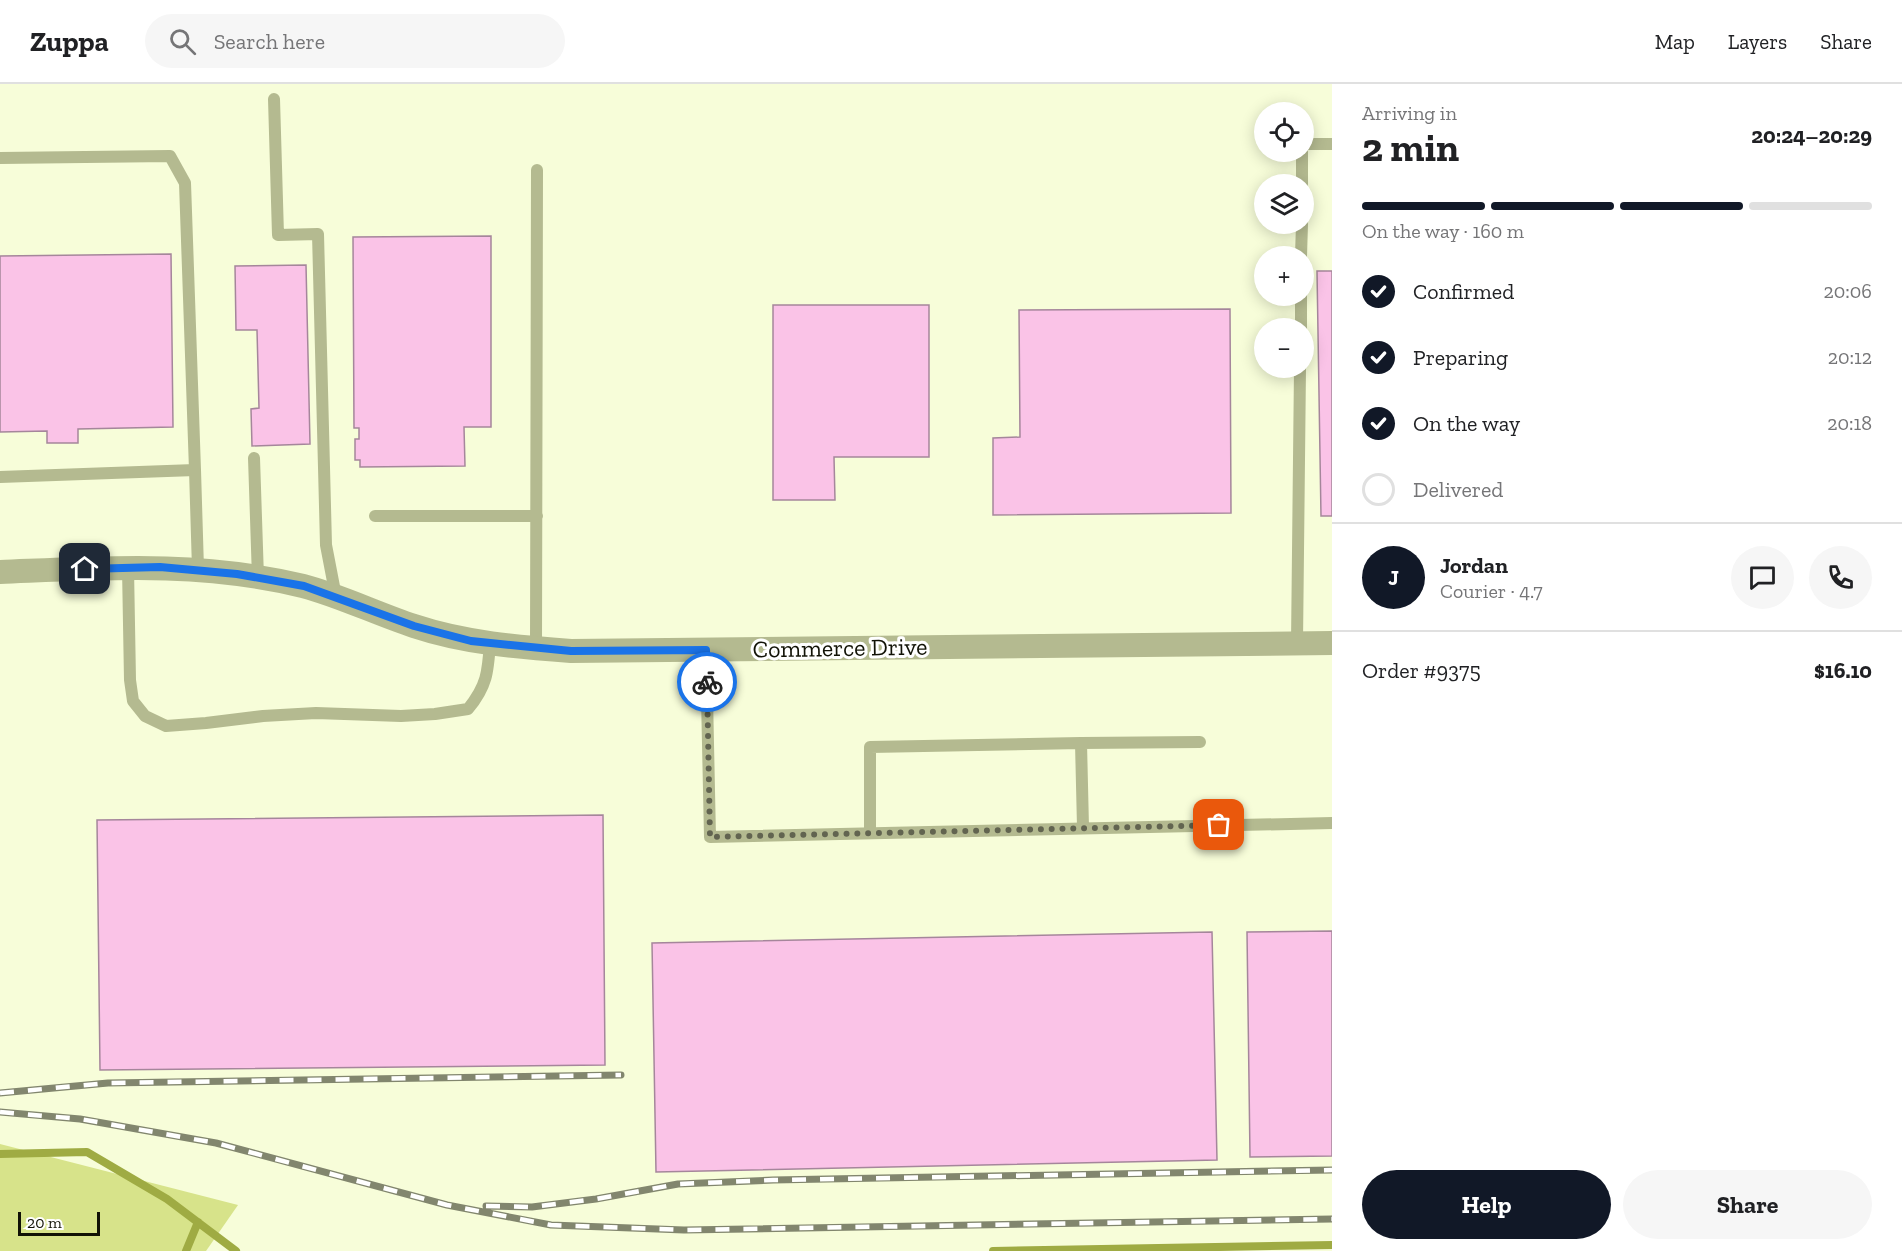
<!DOCTYPE html>
<html lang="en">
<head>
<meta charset="utf-8">
<style>
  body { margin:0; font-family:"Zilla Slab",serif; background:#f6f6f6; color:#202124; height:100vh; display:flex; flex-direction:column; font-size:22px; white-space:nowrap }
  * { box-sizing:border-box; margin:0 }
  p { font-size:20px; color:#757577 }
  .icon { flex:none; width:33px; height:33px; fill:none; stroke:currentColor; stroke-width:2; stroke-linecap:round; stroke-linejoin:round }
  .map { position:relative; flex:1; overflow:hidden }
  .sheet { display:flex; flex-direction:column; background:#fff; width:570px }
  .sheet>* { flex:none }
  .controls { position:absolute; left:1254px; top:18px; display:grid; gap:12px }
  .controls a { display:grid; place-items:center; width:60px; height:60px; border-radius:50%; background:#fff; box-shadow:0 3px 15px #0003; font-size:30px }
  .scale { position:absolute; left:18px; bottom:15px; width:82px; box-sizing:border-box; padding-left:6px; border:3px solid #111206; border-top:0; font-size:16px; line-height:21px; white-space:nowrap; color:#111206; -webkit-text-stroke:4px #fff; paint-order:stroke }
  .pin { position:absolute; display:grid; place-items:center; width:51px; height:51px; color:#fff; margin:-26px; border-radius:12px; box-shadow:0 3px 9px #0006 }
  .courier { position:absolute; display:grid; place-items:center; width:60px; height:60px; margin:-30px; border:4px solid #1a73e8; border-radius:50%; background:#fff; color:#222; box-shadow:0 2px 8px #0007 }
  .head em { font-style:normal; font-weight:800 }
  .head div { display:flex; flex-direction:column-reverse }
  .head { display:flex; align-items:center; justify-content:space-between; height:102px; padding:0 30px }
  h1 { font-size:39px; font-weight:800; line-height:45px }
  .bar { display:grid; grid-template-columns:repeat(4,1fr); gap:9px 6px; align-content:center; height:72px; padding:0 30px }
  .bar i { height:8px; border-radius:4px; background:#e0e0e0 }
  .bar .active { background:#111827 }
  .bar p { grid-column:span 4 }
  .line { display:flex; align-items:center; gap:15px; padding:0 30px; border-top:2px solid #e0e0e0 }
  .line div { flex:1 }
  .round { display:grid; place-items:center; flex:none; width:63px; height:63px; border-radius:32px; background:#f6f6f6 }
  ol { padding:0 30px; list-style:none }
  li { display:flex; align-items:center; gap:18px; height:66px }
  li p { margin-inline-start:auto }
  li .icon { padding:6px; border-radius:50%; background:#111827; color:#fff; stroke-width:4 }
  li:last-child { color:#757577 }
  li i { width:33px; height:33px; border:3px solid #e0e0e0; border-radius:50% }
  .primary-button { display:flex; gap:12px; margin-top:auto; padding:12px 30px }
  .primary-button a { flex:1; height:69px; border-radius:36px; background:#111827; color:#fff; font-size:24px; font-weight:800; line-height:69px; text-align:center }
  .primary-button a+a { background:#f6f6f6; color:#202124 }
  header { display:flex; align-items:center; gap:36px; box-sizing:border-box; height:84px; padding:0 30px; background:#fff; border-bottom:2px solid #e0e0e0 }
  header strong { font-size:28px }
  nav { display:flex; gap:33px; margin-inline-start:auto; font-size:21px }
  .search { width:420px; height:54px; background:#f6f6f6; display:flex; align-items:center; gap:15px; box-sizing:border-box; padding:0 21px; border-radius:33px; color:#757577; font-size:22px }
  main { display:flex; flex:1; min-height:0 }
  .map>svg:first-child { display:block }
  .green { fill:#d7e38a }
  .lines { fill:none; stroke-linecap:round; stroke-linejoin:round }
  .stream { stroke:#9fab43; stroke-width:8 }
  .building { fill:#fac3e7; stroke:#a5869b; stroke-width:1.5 }
  .lane { stroke:#b4ba90; stroke-width:12 }
  .street { stroke:#b4ba90; stroke-width:24 }
  .rail-casing { stroke:#82866e; stroke-width:7 }
  .rail { stroke:#fff; stroke-width:4.5; stroke-dasharray:14; stroke-linecap:butt }
  .done { stroke:#626450; stroke-width:6; stroke-dasharray:0 10.8 }
  .route { stroke:#1a73e8; stroke-width:8 }
  .labels { text-anchor:middle; stroke-width:6; stroke-linejoin:round; paint-order:stroke }
  .street-label { font-size:24px; fill:#111206; stroke:#fff }
</style>
</head>
<body>
<header>
<strong>Zuppa</strong>
<div class="search"><svg class="icon" aria-label="search" viewBox="0 0 24 24"><circle cx="10" cy="10" r="6"/><path d="M15 15l6 6"/></svg>Search here</div>
<nav><a>Map</a><a>Layers</a><a>Share</a></nav>
</header>
<main>
<div class="map">
<svg width="1332" height="1167" viewBox="0 0 1332 1167">
  <rect width="100%" height="100%" fill="#f7fdd9"/>
  <path class="green" d="M 0,1060 L 238,1121 L 206,1167 L 0,1167 Z"/>
  <g class="lines">
    <path class="stream" d="M 0,1070 L 87,1068 L 167,1115 L 236,1167
      M 186,1167 L 198,1138
      M 993,1167 L 1332,1161"/>
  </g>
  <path class="building" d="M 491,152 L 491,343 L 464,343 L 465,382 L 360,383 L 360,376 L 355,376 L 355,355 L 359,355 L 359,344 L 354,344 L 353,153 Z
    M 171,170 L 173,343 L 78,345 L 78,359 L 47,359 L 47,347 L 0,348 L 0,172 Z
    M 306,181 L 310,360 L 252,362 L 251,325 L 259,324 L 257,246 L 236,246 L 235,182 Z
    M 1317,187 L 1332,187 L 1332,432 L 1321,432 Z
    M 773,221 L 929,221 L 929,373 L 834,373 L 835,416 L 773,416 Z
    M 1230,225 L 1231,429 L 993,431 L 993,354 L 1020,353 L 1019,226 Z
    M 603,731 L 605,981 L 100,986 L 97,736 Z
    M 1332,847 L 1332,1072 L 1250,1073 L 1247,848 Z
    M 1212,848 L 1217,1076 L 656,1088 L 652,859 Z"/>
  <g class="lines">
    <path class="lane" d="M 274,15 L 278,151 L 318,150 L 326,461 L 336,513
      M 1304,60 L 1332,60
      M 0,74 L 170,72 L 185,99 L 195,386
      M 1302,100 L 1302,68
      M 1301,172 L 1302,140
      M 1301,244 L 1301,212
      M 254,374 L 258,494
      M 0,393 L 195,386 L 198,485
      M 375,432 L 537,432
      M 128,484 L 130,596 L 133,617 L 145,632 L 166,642 L 206,639 L 263,632 L 316,629 L 401,632 L 435,630 L 468,625 C 487,602 488,588 490,559
      M 1297,559 L 1300,284
      M 536,564 L 537,86
      M 706,566 L 710,753 L 1332,739
      M 1081,659 L 1200,658
      M 870,749 L 870,663 L 1081,659 L 1083,743"/>
    <path class="street" d="M 0,488 C 104,484 201,477 303,502 C 341,512 377,530 414,542 C 465,559 518,563 571,567 L 1332,559"/>
    <g class="rail-casing">
      <path id="rail" d="M 0,1009 L 108,999 L 621,991
        M 0,1028 L 80,1035 L 216,1059 L 447,1121 L 551,1141 L 684,1146 L 1332,1135
        M 486,1122 L 532,1123 L 596,1115 L 678,1100 L 773,1096 L 1332,1086"/>
    </g>
    <use href="#rail" class="rail"/>
  </g>
  <g class="lines">
    <path class="done" d="M 707,598 L 710,753 L 1219,741"/>
    <path class="route" d="M 85,485 L 160,483 L 237,490 L 304,502 L 414,542 L 471,557 L 571,567 L 706,566 L 707,598"/>
  </g>
  <g class="labels">
    <g class="street-label">
      <text transform="translate(840 564) rotate(-1)" y="8">Commerce Drive</text>
    </g>
  </g>
</svg>
<div class="controls">
<a><svg class="icon" aria-label="locate" viewBox="0 0 24 24"><circle cx="12" cy="12" r="6"/><path d="M12 2v4M12 18v4M2 12h4M18 12h4"/></svg></a>
<a><svg class="icon" aria-label="layers" viewBox="0 0 24 24"><path d="M12 4l9 5-9 5-9-5zM3 14l9 5 9-5"/></svg></a>
<a>+</a>
<a>−</a>
</div>
<div class="scale">20 m</div>
<div class="pin" style="left:1219px;top:741px;background:#ea580c"><svg class="icon" aria-label="bag" viewBox="0 0 24 24"><path d="M5 8h14l-1 12H6zM9 8a3 3 0 0 1 6 0"/></svg></div>
<div class="pin" style="left:85px;top:485px;background:#1f2937"><svg class="icon" aria-label="home" viewBox="0 0 24 24"><path d="M3 11l9-7 9 7M6 9v11h12V9"/></svg></div>
<div class="courier" style="left:707px;top:598px"><svg class="icon" aria-label="bike" viewBox="0 0 24 24"><circle cx="6" cy="16" r="4"/><circle cx="18" cy="16" r="4"/><path d="M6 16l4-8h5l3 8M10 8l3 8H6M13 5h3"/></svg></div>
</div>
<section class="sheet">
<div class="head"><div><h1>2 min</h1><p>Arriving in</p></div><em>20:24–20:29</em></div>
<div class="bar"><i class="active"></i><i class="active"></i><i class="active"></i><i></i><p>On the way · 160 m</p></div>
<ol>
<li><svg class="icon" aria-label="check" viewBox="0 0 24 24"><path d="M5 12l5 5 9-10"/></svg>Confirmed<p>20:06</p></li>
<li><svg class="icon" aria-label="check" viewBox="0 0 24 24"><path d="M5 12l5 5 9-10"/></svg>Preparing<p>20:12</p></li>
<li><svg class="icon" aria-label="check" viewBox="0 0 24 24"><path d="M5 12l5 5 9-10"/></svg>On the way<p>20:18</p></li>
<li><i></i>Delivered</li>
</ol>
<div class="line" style="height:108px"><b class="round" style="background:#111827;color:#fff">J</b><div><b>Jordan</b><p>Courier · 4.7</p></div><a class="round"><svg class="icon" aria-label="chat" viewBox="0 0 24 24"><path d="M4 5h16v11H9l-5 4z"/></svg></a><a class="round"><svg class="icon" aria-label="phone" viewBox="0 0 24 24"><path d="M5 4h4l2 5-3 2q2 4 5 5l2-3 5 2v4C11 20 4 13 5 4z"/></svg></a></div>
<div class="line" style="height:78px"><div>Order #9375</div><b>$16.10</b></div>
<div class="primary-button"><a>Help</a><a>Share</a></div>
</section>
</main>
</body>
</html>
